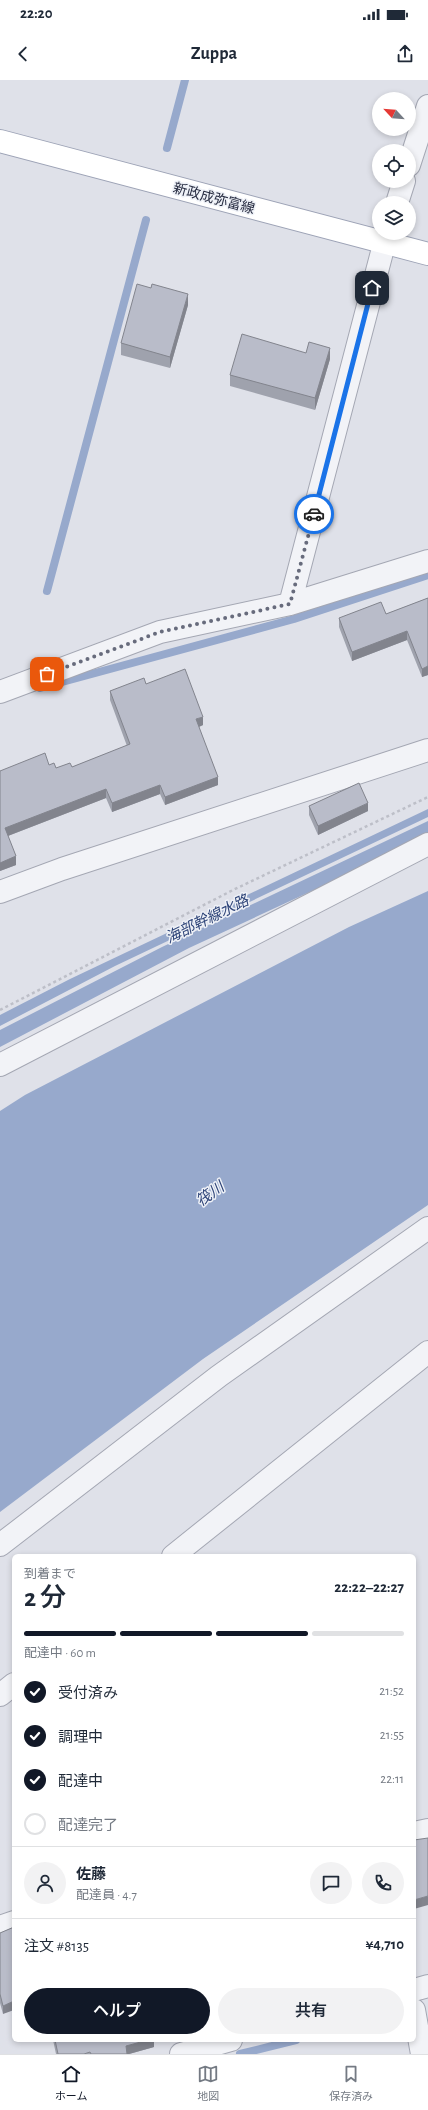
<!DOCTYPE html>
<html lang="ja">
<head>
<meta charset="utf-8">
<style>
  body { margin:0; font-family:"Alegreya Sans","Noto Sans JP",sans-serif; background:#f2f2f3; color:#1f2937; height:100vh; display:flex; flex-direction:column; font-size:15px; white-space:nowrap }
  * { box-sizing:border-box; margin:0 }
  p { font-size:13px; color:#747a83 }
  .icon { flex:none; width:22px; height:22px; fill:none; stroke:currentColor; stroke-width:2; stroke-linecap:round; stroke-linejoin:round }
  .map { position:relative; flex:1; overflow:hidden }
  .sheet { position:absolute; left:12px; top:1474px; width:404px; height:488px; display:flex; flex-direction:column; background:#fff; border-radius:6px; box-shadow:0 2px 6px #0003 }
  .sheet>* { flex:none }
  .needle { width:26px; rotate:296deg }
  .tools { position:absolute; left:372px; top:12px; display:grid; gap:8px }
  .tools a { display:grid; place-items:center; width:44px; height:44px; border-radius:50%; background:#fff; box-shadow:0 2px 6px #0003; font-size:20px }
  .pin { position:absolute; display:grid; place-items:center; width:34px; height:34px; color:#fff; margin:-17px; border-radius:8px; box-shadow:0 2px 6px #0006 }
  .courier { position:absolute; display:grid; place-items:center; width:40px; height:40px; margin:-20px; border:3px solid #1a73e8; border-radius:50%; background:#fff; color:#222; box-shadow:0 1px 5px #0007 }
  .head em { font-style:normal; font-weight:600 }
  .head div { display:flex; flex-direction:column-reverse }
  .head { display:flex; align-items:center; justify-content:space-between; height:68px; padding:0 12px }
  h1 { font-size:26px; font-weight:600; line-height:30px }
  .bar { display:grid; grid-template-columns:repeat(4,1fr); gap:6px 4px; align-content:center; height:48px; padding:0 12px }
  .bar i { height:5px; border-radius:3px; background:#e0e1e3 }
  .bar .selected { background:#111827 }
  .bar p { grid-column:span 4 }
  .line { display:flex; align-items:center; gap:10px; padding:0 12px; border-top:1px solid #e0e1e3 }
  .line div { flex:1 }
  .round { display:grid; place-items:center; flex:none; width:42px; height:42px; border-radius:21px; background:#f2f2f3 }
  ol { padding:0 12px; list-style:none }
  li { display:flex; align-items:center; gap:12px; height:44px }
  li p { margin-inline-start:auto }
  li .icon { padding:4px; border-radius:50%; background:#111827; color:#fff; stroke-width:4 }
  li:last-child { color:#747a83 }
  li i { width:22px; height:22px; border:2px solid #e0e1e3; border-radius:50% }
  .button { display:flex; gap:8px; margin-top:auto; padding:8px 12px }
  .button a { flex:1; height:46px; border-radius:24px; background:#111827; color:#fff; font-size:16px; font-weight:600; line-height:46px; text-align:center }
  .button a+a { background:#f2f2f3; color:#1f2937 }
  .status { display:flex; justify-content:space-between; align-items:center; height:28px; padding:0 20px; background:#fff; direction:ltr }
  .status svg { height:11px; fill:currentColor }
  header { display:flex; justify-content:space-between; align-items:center; height:52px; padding:0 12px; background:#fff; font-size:18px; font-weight:600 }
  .dock { display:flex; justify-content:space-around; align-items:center; height:56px; border-top:1px solid #e0e1e3; background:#fff; font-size:11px; color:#747a83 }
  .dock a { display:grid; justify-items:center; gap:2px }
  .dock .selected { color:#111827 }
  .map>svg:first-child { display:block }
  .water { fill:#97a9cc }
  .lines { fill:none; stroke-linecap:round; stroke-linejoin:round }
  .stream { stroke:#97a9cc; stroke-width:8 }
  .minor-casing { stroke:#a4a7b3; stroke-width:24 }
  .major-casing { stroke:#9da3b6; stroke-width:24 }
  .path { stroke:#bdbfc8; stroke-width:2.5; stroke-dasharray:3 3; stroke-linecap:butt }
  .minor { stroke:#f2f3f7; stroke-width:22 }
  .major { stroke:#fff; stroke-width:22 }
  .wall { fill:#9fa2ad }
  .shaded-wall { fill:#82848d }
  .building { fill:#b9bcc9; stroke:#82848d }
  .done { stroke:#676b7c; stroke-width:4; stroke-dasharray:0 7.2 }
  .route { stroke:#1a73e8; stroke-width:5 }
  .labels { text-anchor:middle; stroke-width:3; stroke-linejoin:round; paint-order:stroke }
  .street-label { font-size:14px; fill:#272c41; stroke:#eef1f7 }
  .water-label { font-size:15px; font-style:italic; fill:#2e4478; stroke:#eef1f7 }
</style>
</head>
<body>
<div class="status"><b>22:20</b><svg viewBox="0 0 49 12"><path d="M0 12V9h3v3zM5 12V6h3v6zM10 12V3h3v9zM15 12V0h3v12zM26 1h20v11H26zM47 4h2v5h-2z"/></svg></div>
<header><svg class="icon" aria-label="back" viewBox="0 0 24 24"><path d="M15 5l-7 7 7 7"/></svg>Zuppa<svg class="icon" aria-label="share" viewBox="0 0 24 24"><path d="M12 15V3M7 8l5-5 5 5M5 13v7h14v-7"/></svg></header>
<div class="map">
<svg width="428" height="1974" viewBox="0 0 428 1974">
  <rect width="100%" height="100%" fill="#dfe1e9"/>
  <path class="water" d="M 428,729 L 428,737 L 115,886 L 0,946 L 0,935 L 70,899 Z
    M 428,741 L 428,757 L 189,868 L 0,967 L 0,950 L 162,867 Z
    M 428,811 L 428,1125 L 203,1279 L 0,1432 L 0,1031 L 25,1015 L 349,847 Z"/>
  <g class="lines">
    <path class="stream" d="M 167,68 L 185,0
      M 47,511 L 146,140
      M 40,608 L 294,539 L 428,495
      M 240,1974 L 296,1960"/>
    <g class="minor-casing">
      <path id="minor" d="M 409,85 L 428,26
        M 397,123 L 404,101
        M 290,524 L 428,481
        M 0,612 L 160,552 L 290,524 L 387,153
        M 0,812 L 62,789 L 428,670
        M 0,985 L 428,764
        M 0,1465 L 219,1296 L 428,1148
        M 173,1476 L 428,1272
        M 0,1615 L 14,1604
        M 414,1753 L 428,1750
        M 0,1847 L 14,1842
        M 414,1910 L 428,1906
        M 414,1930 L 422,1974
        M 181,1974 L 231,1960"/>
    </g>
    <g class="major-casing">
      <path id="major" d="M 0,61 L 428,174"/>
    </g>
    <path class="path" d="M 0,930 L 233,810 L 428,717"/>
    <use href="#minor" class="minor"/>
    <use href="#major" class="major"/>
  </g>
  <path class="wall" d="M 151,208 L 188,225 L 170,288 L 121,275 L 121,263 Z
    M 330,279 L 315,330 L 230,306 L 230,295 Z
    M 428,518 L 428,595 L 422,597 L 407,560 L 352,581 L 339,547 L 339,538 L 386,534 Z
    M 146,604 L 203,645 L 199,647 L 218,705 L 165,725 L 160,714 L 112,732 L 106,718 L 8,756 L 16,785 L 0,791 L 0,691 L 49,685 L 56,688 L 72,687 L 127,666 L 110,620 L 110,611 Z
    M 309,726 L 368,731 L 318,755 L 309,735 Z
    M 14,1847 L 3,1934 L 0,1923 L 0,1853 Z
    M 53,1960 L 154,1960 L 154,1967 L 129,1974 L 56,1974 Z"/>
  <path class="shaded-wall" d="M 188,214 L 188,225 L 170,288 L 170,277 Z
    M 330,268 L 330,279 L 315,330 L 315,318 Z
    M 407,551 L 407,560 L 352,581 L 352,572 Z
    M 428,586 L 428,595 L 422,597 L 422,589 Z
    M 203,637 L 203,645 L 196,648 L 196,639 Z
    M 218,697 L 218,705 L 165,725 L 165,717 Z
    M 160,705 L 160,714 L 112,732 L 112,723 Z
    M 106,709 L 106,718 L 5,757 L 5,748 Z
    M 368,723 L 368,731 L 318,755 L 318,746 Z
    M 16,776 L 16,785 L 0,791 L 0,783 Z
    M 428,1816 L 428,1825 L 414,1829 L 414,1820 Z
    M 14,1921 L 14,1930 L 3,1934 L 3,1926 Z
    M 148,1960 L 154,1960 L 154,1967 L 129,1974 L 126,1974 L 126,1966 Z"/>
  <path class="building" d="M 137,204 L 151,208 L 152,204 L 188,214 L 170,277 L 121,263 Z
    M 242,254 L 306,273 L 309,262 L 330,268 L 315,318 L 230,295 Z
    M 428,518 L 428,586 L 422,589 L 407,551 L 352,572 L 339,538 L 381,522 L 386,534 Z
    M 185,589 L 203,637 L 196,639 L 218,697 L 165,717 L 160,705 L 112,723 L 106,709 L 5,748 L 16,776 L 0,783 L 0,691 L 45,673 L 49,685 L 54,683 L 56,688 L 70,683 L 72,687 L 130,664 L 110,611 L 144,598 L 146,604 Z
    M 359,703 L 368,723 L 318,746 L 309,726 Z
    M 428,1758 L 428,1816 L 414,1820 L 414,1760 Z
    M 14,1847 L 14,1921 L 3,1926 L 0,1914 L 0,1853 Z
    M 55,1960 L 148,1960 L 126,1966 L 127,1974 L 91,1974 L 90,1972 L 84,1974 L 58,1974 Z"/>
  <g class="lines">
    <path class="done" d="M 47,594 L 160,552 L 290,524 L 314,434"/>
    <path class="route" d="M 314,434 L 372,208"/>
  </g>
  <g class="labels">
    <g class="street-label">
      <text transform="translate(214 118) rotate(15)" y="5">新政成弥富線</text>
    </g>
    <g class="water-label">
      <text transform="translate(207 839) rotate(-26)" y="5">海部幹線水路</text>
      <text transform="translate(210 1114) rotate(-36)" y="5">筏川</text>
    </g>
  </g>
</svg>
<div class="tools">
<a><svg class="needle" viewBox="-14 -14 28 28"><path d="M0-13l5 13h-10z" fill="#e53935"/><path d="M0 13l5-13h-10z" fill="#747a83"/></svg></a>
<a><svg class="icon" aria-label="locate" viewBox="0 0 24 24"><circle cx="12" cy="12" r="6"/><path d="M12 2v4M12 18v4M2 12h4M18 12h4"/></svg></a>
<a><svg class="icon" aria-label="layers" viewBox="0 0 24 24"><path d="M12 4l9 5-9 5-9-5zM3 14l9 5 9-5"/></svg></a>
</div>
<div class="pin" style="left:47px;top:594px;background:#ea580c"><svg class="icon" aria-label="bag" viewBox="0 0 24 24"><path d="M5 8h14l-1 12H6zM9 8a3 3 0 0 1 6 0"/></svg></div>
<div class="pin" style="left:372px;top:208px;background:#1f2937"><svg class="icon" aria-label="home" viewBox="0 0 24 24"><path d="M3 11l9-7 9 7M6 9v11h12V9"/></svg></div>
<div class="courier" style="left:314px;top:434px"><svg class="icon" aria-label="car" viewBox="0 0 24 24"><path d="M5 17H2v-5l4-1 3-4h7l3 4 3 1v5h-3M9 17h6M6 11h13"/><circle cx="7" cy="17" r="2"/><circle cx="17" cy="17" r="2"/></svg></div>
<section class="sheet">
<div class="head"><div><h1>2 分</h1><p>到着まで</p></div><em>22:22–22:27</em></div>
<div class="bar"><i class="selected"></i><i class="selected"></i><i class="selected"></i><i></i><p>配達中 · 60 m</p></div>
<ol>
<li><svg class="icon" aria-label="check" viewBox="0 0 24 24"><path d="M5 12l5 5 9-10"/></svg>受付済み<p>21:52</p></li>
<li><svg class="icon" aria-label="check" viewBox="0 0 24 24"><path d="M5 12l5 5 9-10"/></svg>調理中<p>21:55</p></li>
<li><svg class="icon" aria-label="check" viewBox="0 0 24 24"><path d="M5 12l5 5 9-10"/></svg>配達中<p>22:11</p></li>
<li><i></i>配達完了</li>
</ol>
<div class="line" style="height:72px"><a class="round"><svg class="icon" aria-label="person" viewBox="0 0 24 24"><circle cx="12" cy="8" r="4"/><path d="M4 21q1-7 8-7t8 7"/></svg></a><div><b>佐藤</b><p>配達員 · 4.7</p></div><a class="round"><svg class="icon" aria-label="chat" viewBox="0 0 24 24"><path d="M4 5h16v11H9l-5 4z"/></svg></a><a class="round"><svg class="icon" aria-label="phone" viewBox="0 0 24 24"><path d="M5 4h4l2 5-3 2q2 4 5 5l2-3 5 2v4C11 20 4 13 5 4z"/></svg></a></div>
<div class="line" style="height:52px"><div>注文 #8135</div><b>¥4,710</b></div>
<div class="button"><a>ヘルプ</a><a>共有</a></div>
</section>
</div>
<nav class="dock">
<a class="selected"><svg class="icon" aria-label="home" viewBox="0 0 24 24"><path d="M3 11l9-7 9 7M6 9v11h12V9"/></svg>ホーム</a>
<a><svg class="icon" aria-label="map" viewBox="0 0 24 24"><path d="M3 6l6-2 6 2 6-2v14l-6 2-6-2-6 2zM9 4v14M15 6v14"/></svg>地図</a>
<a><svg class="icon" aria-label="saved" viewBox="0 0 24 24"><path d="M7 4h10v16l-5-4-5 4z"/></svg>保存済み</a>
</nav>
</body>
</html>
